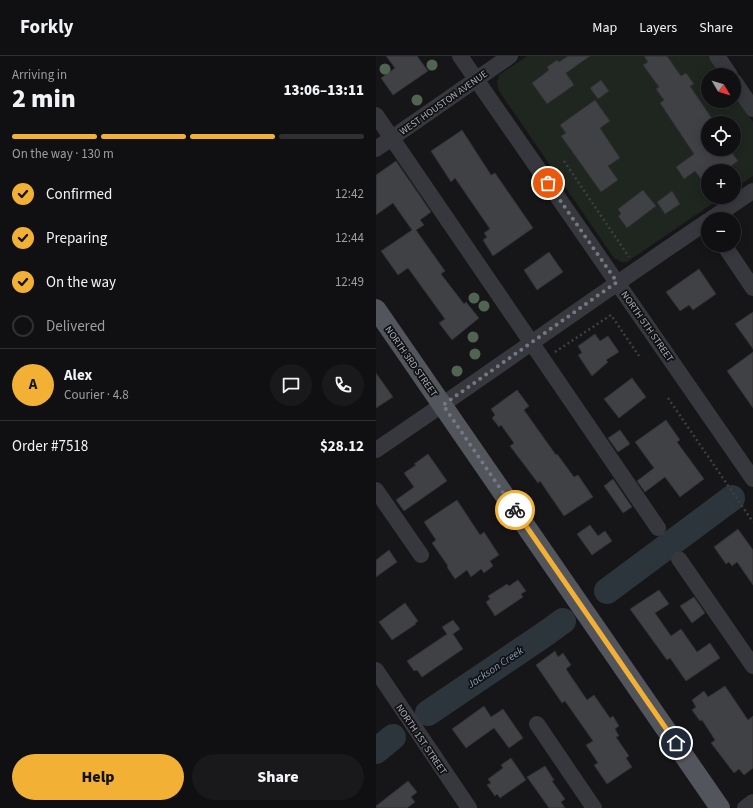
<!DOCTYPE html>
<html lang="en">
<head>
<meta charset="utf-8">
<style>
  body { margin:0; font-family:"Source Sans 3",sans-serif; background:#19191b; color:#f1f3f6; height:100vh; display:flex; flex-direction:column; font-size:15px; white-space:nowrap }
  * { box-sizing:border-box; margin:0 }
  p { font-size:13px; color:#9c9d9f }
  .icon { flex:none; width:22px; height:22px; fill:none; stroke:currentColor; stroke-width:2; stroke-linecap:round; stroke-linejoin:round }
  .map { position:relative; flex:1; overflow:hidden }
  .sheet { display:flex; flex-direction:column; background:#101012; width:376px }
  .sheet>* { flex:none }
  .needle { width:26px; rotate:128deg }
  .buttons { position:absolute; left:325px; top:12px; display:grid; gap:8px }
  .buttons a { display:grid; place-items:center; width:40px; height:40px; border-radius:50%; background:#101012; box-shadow:0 2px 10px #0003,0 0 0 1px #303032; font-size:20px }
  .pin { position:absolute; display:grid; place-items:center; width:34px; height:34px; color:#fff; margin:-17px; border:2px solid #fff; border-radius:50%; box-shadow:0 1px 4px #0007 }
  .courier { position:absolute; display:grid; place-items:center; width:40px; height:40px; margin:-20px; border:3px solid #f2b134; border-radius:50%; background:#fff; color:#222; box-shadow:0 1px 5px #0007 }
  .head em { font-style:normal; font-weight:800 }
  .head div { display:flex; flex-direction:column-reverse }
  .head { display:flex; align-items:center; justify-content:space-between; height:68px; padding:0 12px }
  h1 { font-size:26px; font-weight:800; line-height:30px }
  .bar { display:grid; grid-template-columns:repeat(4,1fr); gap:6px 4px; align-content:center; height:48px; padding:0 12px }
  .bar i { height:5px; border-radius:3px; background:#303032 }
  .bar .on { background:#f2b134 }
  .bar p { grid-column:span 4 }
  .line { display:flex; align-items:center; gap:10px; padding:0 12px; border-top:1px solid #303032 }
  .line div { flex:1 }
  .round { display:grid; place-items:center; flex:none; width:42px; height:42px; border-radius:21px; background:#19191b }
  ol { padding:0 12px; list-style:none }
  li { display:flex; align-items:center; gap:12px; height:44px }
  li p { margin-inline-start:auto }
  li .icon { padding:4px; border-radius:50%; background:#f2b134; color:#111; stroke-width:4 }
  li:last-child { color:#9c9d9f }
  li i { width:22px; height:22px; border:2px solid #303032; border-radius:50% }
  .cta { display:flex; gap:8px; margin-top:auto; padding:8px 12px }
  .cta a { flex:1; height:46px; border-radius:24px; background:#f2b134; color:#111; font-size:16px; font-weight:800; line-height:46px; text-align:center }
  .cta a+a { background:#19191b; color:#f1f3f6 }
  header { display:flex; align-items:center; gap:24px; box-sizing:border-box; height:56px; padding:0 20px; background:#101012; border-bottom:1px solid #303032 }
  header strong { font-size:19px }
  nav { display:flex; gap:22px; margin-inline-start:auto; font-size:14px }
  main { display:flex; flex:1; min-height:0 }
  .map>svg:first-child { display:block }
  .green { fill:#1e261f; fill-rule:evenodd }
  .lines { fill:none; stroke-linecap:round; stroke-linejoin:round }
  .river { stroke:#2c353c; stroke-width:26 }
  .building { fill:#404145; stroke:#303034 }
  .path { stroke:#3d3f44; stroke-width:2.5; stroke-dasharray:2 3; stroke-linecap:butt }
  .minor { stroke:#37383d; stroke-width:16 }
  .major { stroke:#53555c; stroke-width:20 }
  .tree { fill:#506452 }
  .done { stroke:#757880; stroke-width:4; stroke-dasharray:0 7.2 }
  .route { stroke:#f2b134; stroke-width:5 }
  .labels { text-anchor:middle; stroke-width:3.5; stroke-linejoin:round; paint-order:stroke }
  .street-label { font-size:10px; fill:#a8adb8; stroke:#111113 }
  .water-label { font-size:11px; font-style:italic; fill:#7f9bb3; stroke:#111113 }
</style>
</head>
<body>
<header>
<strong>Forkly</strong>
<nav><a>Map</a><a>Layers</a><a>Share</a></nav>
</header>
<main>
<section class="sheet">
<div class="head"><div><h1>2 min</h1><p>Arriving in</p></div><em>13:06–13:11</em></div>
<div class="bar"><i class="on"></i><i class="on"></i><i class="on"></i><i></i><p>On the way · 130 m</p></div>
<ol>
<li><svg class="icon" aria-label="check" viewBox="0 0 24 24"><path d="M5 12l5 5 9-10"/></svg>Confirmed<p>12:42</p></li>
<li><svg class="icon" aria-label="check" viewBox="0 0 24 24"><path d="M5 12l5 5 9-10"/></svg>Preparing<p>12:44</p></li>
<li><svg class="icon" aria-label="check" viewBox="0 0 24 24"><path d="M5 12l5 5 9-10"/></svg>On the way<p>12:49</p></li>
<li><i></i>Delivered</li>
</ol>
<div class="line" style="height:72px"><b class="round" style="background:#f2b134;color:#111">A</b><div><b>Alex</b><p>Courier · 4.8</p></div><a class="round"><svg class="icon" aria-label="chat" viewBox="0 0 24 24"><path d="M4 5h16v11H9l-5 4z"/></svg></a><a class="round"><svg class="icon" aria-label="phone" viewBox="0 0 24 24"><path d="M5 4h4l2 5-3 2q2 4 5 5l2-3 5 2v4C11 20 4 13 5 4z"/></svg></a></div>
<div class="line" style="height:52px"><div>Order #7518</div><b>$28.12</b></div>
<div class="cta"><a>Help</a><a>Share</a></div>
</section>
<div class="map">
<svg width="377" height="752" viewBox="0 0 377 752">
  <rect width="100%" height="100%" fill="#161618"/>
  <path class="green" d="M 151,0 L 332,0 L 345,19 L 332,19 L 332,45 L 358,45 L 358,38 L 377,66 L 377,120 L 358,133 L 358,115 L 332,115 L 332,141 L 346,141 L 251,206 L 246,206 L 238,202 L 123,35 L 121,27 L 123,19 ZM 332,67 L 358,67 L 358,93 L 332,93 Z"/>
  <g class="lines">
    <path class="river" d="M 231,535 L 356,442
      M 52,657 L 169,578 L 187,565
      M 0,695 L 17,681"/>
  </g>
  <path class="building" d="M 10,0 L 41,0 L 52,15 L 17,39 L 5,22 L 19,12 Z
    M 192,0 L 214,0 L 190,17 L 198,29 L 171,48 L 156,27 L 173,14 L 171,11 L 181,4 L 183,6 Z
    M 268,0 L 291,0 L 305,20 L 310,17 L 318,28 L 314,30 L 339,67 L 332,67 L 332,93 L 353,93 L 362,105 L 348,115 L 332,115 L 332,133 L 319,115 L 308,123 L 300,111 L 318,98 L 284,47 L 288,44 L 280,33 L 283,31 L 267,9 L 272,6 Z
    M 225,24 L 233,35 L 222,43 L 214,32 Z
    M 219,44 L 234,65 L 224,72 L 244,102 L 232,110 L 242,124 L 225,136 L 185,80 L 190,77 L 184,69 Z
    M 86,74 L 115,119 L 119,117 L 157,172 L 117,200 L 107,184 L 111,181 L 108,177 L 114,173 L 79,122 L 75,126 L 55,95 Z
    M 20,105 L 55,156 L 44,164 L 48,169 L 40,174 L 69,215 L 65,218 L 88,248 L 90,246 L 103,262 L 76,284 L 63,267 L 69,263 L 32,212 L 22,219 L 5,195 L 36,174 L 17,147 L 0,159 L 0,119 Z
    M 267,134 L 280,150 L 251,172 L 242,160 L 245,158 L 242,153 Z
    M 296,135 L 304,148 L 289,158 L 281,146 Z
    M 173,196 L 187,216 L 161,234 L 148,214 Z
    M 323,213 L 340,238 L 317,254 L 313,249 L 304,255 L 290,236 Z
    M 377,256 L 377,293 L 359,268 Z
    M 219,278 L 224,285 L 232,280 L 243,296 L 230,304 L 232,306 L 216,320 L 202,299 L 206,297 L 202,290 Z
    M 377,296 L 377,352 L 351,315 Z
    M 0,317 L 17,341 L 0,352 Z
    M 256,322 L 270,341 L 243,362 L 228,343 Z
    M 141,334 L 153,350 L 148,354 L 180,399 L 181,398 L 198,421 L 202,419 L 217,441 L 188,460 L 164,425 L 162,427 L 134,390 L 138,387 L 125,369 L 123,371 L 116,362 L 119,359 L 115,353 Z
    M 290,364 L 304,384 L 301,386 L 328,423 L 304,441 L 289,421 L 269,436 L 261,425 L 278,412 L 259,386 Z
    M 244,374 L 254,388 L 242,396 L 232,382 Z
    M 52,398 L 71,425 L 28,455 L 20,444 L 38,431 L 28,417 L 40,409 L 38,408 Z
    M 237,423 L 256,451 L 247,457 L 228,430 Z
    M 81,444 L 104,479 L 108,476 L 123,499 L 114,505 L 117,510 L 108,517 L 105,513 L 95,521 L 91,514 L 79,523 L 71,511 L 72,510 L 56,487 L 60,484 L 48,466 Z
    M 214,469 L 222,480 L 229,475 L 236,485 L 216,499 L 201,478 Z
    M 362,473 L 377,494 L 377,529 L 361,506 L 356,510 L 353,506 L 350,508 L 338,491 Z
    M 13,494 L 21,506 L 0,521 L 0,504 Z
    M 142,524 L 150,535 L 145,538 L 147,541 L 119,560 L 110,546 L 114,543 L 112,540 L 131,528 L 133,530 Z
    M 283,534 L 293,548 L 279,557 L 295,580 L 305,573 L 321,596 L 334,587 L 344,602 L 310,625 L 294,602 L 291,604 L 254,553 Z
    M 318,541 L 329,557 L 316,567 L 304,550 Z
    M 29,547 L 42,565 L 39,567 L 40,568 L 16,584 L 3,566 Z
    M 77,564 L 84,573 L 77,578 L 87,593 L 46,621 L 41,614 L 38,615 L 31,605 L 71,578 L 66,571 Z
    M 179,595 L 182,601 L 187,597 L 195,609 L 190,613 L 211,644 L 218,639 L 234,662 L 237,660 L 243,670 L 239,673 L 243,680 L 240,681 L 253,700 L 250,702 L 256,711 L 231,728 L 218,709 L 222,707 L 210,689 L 217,685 L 189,645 L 186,647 L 160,609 Z
    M 349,630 L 372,664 L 377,660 L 377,712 L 368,719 L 363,713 L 358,717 L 335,687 L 339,684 L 326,664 L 324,665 L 316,654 L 320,651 L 316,644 L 328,635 L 332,641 Z
    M 108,650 L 115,661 L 127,653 L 147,682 L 133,692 L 118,672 L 90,692 L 76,673 Z
    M 135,702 L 150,724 L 124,742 L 121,738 L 119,740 L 111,729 L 115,727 L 112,723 L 127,712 L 125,709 Z
    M 169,710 L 178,724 L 176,725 L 189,743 L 185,746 L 189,752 L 173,752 L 151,721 Z
    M 32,725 L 41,736 L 35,741 L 39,746 L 31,752 L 0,752 L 0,750 Z"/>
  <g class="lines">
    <path class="path" d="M 188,105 L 253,201
      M 179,296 L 235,259 L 263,300
      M 292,342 L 377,466"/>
    <path class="minor" d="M 84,0 L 377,423
      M 341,0 L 354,19
      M 358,25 L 377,53
      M 0,59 L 282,472
      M 0,93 L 134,0
      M 335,163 L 377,135
      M 348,189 L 377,232
      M 0,394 C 111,319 221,240 332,165
      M 0,434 L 45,499
      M 303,503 L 377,610
      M 0,614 L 93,752
      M 161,668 L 218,752
      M 369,752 L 377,746"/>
    <path class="major" d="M 0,253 L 344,752"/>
  </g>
  <g class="tree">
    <circle cx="56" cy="9" r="5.5"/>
    <circle cx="9" cy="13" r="5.5"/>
    <circle cx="41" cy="44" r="5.5"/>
    <circle cx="98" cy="242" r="5.5"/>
    <circle cx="108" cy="250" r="5.5"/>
    <circle cx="97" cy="281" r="5.5"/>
    <circle cx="99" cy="298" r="5.5"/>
    <circle cx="81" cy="315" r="5.5"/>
  </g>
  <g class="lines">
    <path class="done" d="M 139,454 L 67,349 L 241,226 L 172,127"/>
    <path class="route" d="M 139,454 L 300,687"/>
  </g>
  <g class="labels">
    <g class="street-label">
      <text transform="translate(67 46) rotate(-35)" y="4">WEST HOUSTON AVENUE</text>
      <text transform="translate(272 270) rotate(55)" y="4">NORTH 5TH STREET</text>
      <text transform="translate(36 305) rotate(55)" y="4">NORTH 3RD STREET</text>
      <text transform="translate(46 683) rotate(56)" y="4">NORTH 1ST STREET</text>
    </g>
    <g class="water-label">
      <text transform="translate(119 611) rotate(-34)" y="4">Jackson Creek</text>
    </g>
  </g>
</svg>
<div class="buttons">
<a><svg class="needle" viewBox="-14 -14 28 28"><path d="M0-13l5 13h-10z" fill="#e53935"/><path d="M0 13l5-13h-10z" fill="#9c9d9f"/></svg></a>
<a><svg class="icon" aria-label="locate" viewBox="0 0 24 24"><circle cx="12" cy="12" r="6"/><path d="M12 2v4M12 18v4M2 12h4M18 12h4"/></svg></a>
<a>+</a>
<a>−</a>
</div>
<div class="pin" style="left:172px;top:127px;background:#ea580c"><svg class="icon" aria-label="bag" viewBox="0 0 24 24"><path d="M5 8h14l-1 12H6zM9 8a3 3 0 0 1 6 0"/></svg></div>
<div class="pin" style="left:300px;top:687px;background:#1f2937"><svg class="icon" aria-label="home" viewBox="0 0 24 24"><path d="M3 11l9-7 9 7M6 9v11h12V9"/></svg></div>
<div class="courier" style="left:139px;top:454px"><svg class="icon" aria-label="bike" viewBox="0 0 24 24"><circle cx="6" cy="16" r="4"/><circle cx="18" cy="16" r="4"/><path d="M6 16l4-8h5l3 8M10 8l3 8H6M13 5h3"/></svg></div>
</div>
</main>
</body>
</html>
